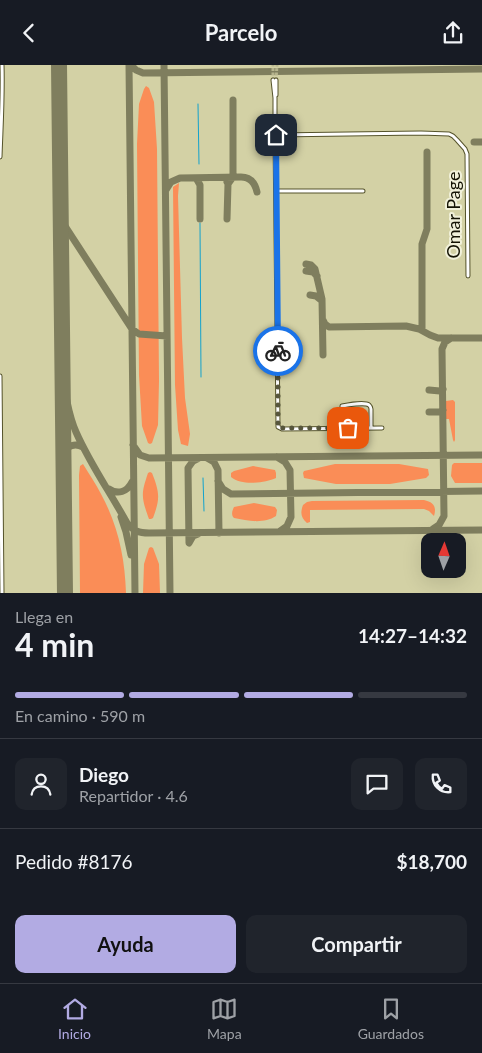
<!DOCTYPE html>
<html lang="es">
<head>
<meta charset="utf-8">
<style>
  body { margin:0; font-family:Lato,sans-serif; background:#20242c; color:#f1f3f6; height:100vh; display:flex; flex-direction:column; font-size:19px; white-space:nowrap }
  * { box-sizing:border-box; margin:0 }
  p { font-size:16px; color:#9ea1a6 }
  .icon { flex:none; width:28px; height:28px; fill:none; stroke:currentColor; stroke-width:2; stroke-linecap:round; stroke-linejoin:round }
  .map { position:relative; height:528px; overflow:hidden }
  .side { display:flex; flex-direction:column; background:#171b24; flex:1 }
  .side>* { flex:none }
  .needle { width:32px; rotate:2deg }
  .fabs { position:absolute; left:421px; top:468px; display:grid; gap:10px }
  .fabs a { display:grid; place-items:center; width:45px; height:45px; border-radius:10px; background:#171b24; box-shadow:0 5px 20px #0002; font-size:25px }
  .pin { position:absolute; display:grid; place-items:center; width:42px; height:42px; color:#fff; margin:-21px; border-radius:10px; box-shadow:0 2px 8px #0006 }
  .courier { position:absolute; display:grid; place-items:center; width:50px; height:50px; margin:-25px; border:4px solid #1a73e8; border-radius:50%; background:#fff; color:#222; box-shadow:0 1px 6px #0007 }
  .headline em { font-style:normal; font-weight:700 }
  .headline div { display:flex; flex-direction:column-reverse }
  .headline { display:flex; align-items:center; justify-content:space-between; height:85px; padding:0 15px }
  h1 { font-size:32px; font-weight:700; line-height:38px }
  .bar { display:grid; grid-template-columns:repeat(4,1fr); gap:8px 5px; align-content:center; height:60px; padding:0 15px }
  .bar i { height:6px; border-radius:4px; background:#363941 }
  .bar .active { background:#b2abe3 }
  .bar p { grid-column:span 4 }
  .line { display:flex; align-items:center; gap:12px; padding:0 15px; border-top:1px solid #363941 }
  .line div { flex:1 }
  .round { display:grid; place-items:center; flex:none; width:52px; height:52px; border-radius:10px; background:#20242c }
  .primary-button { display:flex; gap:10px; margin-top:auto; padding:10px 15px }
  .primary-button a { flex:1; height:58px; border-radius:10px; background:#b2abe3; color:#111; font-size:20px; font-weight:700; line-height:58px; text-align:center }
  .primary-button a+a { background:#20242c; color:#f1f3f6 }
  header { display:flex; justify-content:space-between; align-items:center; height:65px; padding:0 15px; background:#171b24; font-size:22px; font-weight:700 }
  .tab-bar { display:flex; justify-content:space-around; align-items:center; height:70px; border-top:1px solid #363941; background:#171b24; font-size:14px; color:#9ea1a6 }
  .tab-bar a { display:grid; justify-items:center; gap:2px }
  .tab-bar .active { color:#b2abe3 }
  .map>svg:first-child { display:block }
  .green { fill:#fa8d57 }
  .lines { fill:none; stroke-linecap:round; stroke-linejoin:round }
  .stream { stroke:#12a2cd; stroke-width:1 }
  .taxiway { stroke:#7f7e5e; stroke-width:7 }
  .runway { stroke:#7f7e5e; stroke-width:16 }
  .minor-tunnel { stroke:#b6b48d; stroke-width:3; stroke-dasharray:3 1.5; stroke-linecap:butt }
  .minor-casing { stroke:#55532b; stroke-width:5 }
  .minor { stroke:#fff; stroke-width:3 }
  .done { stroke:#57563c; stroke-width:5; stroke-dasharray:0 9 }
  .route { stroke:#1a73e8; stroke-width:6 }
  .labels { text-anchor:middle; stroke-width:4; stroke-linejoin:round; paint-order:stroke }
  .street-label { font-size:18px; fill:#141304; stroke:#f1f1da }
</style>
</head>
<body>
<header><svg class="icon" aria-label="back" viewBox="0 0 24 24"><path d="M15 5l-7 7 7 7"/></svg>Parcelo<svg class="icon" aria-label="share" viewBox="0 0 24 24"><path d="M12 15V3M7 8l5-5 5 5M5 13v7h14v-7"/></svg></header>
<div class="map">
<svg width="482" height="528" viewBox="0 0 482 528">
  <rect width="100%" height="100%" fill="#d3d1a5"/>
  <path class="green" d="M 146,21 L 149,23 L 154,37 L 157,84 L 159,316 L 158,360 L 152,378 L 150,379 L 148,378 L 142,361 L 139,310 L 137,79 L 139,39 L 144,24 Z
    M 179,118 L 178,131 L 182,273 L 185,333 L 190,369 L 188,381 L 181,379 L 178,365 L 175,320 L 173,122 Z
    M 453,335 L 455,337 L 455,375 L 454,377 L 453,375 L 449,354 L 446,354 L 445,337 L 446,336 Z
    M 454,398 L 482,398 L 482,418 L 455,418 L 451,411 L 452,400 Z
    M 83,399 C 89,409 96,419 101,429 C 118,460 125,493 126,528 L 80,528 L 79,410 L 80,401 Z
    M 335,399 L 399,399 L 428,404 L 429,410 L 426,413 L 390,419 L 336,419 L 304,413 L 303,408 L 304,406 Z
    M 253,401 L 275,405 L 276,408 L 276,413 C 264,418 242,421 231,412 L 231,408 L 234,406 Z
    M 150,407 L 152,408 C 160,428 160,434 153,453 L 151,454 L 149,454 C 141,432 141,429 148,408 Z
    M 424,435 C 433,437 437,441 434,451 L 429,446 L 424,444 L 310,445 L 310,457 L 307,458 C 301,453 300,448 303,440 L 307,437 L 312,436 Z
    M 254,438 L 275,442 L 277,445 L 276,451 C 264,459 248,456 234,453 C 231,450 232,446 234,442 Z
    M 151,482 L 153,483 L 159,499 L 160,528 L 143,528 L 144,499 L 149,483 Z"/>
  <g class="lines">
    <path class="stream" d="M 198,39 L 199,99
      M 200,158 L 201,312
      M 203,413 L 204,446"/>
    <path class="taxiway" d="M 129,0 L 135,528
      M 131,0 L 136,5 L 143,8 L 482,4
      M 164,0 L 170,528
      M 474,77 L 482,77
      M 196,113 L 200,120 L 200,154
      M 227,117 L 228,119 L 227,154
      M 228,119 L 233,112 L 233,35
      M 166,125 L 171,117 L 180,113 L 241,112 C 250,112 255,118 257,127
      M 61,155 L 132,264 L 139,269 L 167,271
      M 306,199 L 311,200 L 315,204 L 322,234 L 323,290
      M 306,206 L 313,207 L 317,211
      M 310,230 L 316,231 L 321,235
      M 323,255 L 325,259 L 329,262 L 406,261 L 419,264 L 430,270 L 438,273 L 482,273
      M 422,265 L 422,179 L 427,164 L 427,87
      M 62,300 C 64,323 67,346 76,367 C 90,399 110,427 127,458 C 133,466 139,468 149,468 L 482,465
      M 429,325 L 440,326 L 443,324
      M 429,347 L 440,347 L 443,345
      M 133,380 L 140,390 L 149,393 L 482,390
      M 63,388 C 68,380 75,378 83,382
      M 277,392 L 285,397 L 290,405 L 291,452 L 287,461 L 280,466
      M 207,393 L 214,397 L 218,405 L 219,468
      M 218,416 L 223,424 L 231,429 L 482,426
      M 109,424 C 118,430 127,427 132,417
      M 121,452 L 126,467 L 131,490
      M 433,464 L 439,460 L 444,451 L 442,284 L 445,277 L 451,273
      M 198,469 L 193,471 L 189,478 L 188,403 L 193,396 L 199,393"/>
    <path class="runway" d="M 59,0 L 65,528"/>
    <path class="minor-tunnel" d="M 273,15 L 273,0
      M 276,15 L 277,0"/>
    <g class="minor-casing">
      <path id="minor" d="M 273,15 L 275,33 L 275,70 L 278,362 L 282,364 L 382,363
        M 276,30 L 276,15
        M 275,70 L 421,68 L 449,69 L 453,71 L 457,75 L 465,84 L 467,89 L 468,211
        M 0,92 C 1,61 3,31 2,0
        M 276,126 L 363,126
        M 0,311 L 2,528
        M 342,363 L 342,341 C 347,340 365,337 369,340 C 370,341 371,343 371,344 L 371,363"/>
    </g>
    <use href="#minor" class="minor"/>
  </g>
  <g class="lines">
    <path class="done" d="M 278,286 L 278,361 L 279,363 L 348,363"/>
    <path class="route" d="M 276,70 L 278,286"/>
  </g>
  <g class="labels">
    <g class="street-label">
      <text transform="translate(454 150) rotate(-90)" y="6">Omar Page</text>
    </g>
  </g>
</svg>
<div class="fabs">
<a><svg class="needle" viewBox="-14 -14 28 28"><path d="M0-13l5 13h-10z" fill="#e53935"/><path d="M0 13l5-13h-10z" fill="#9ea1a6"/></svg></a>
</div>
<div class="pin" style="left:348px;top:363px;background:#ea580c"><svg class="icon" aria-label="bag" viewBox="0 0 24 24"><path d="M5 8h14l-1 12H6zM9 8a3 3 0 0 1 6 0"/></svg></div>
<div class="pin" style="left:276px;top:70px;background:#1f2937"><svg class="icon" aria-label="home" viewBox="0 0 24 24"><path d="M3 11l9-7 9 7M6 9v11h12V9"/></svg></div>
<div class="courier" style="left:278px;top:286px"><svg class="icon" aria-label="bike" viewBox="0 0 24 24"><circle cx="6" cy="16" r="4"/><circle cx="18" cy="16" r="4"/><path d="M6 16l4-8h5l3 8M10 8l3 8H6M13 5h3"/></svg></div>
</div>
<section class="side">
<div class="headline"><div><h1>4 min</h1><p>Llega en</p></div><em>14:27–14:32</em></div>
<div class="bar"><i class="active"></i><i class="active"></i><i class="active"></i><i></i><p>En camino · 590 m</p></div>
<div class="line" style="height:90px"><a class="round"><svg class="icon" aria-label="person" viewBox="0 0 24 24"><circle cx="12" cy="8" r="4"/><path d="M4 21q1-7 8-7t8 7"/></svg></a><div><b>Diego</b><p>Repartidor · 4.6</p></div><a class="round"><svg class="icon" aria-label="chat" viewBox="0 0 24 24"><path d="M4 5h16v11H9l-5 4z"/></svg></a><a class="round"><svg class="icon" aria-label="phone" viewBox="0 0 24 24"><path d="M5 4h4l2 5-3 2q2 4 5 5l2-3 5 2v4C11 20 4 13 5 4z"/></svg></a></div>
<div class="line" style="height:65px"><div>Pedido #8176</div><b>$18,700</b></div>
<div class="primary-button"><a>Ayuda</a><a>Compartir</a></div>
</section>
<nav class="tab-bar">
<a class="active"><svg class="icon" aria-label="home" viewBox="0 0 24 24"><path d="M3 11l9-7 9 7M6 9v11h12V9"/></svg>Inicio</a>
<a><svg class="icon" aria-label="map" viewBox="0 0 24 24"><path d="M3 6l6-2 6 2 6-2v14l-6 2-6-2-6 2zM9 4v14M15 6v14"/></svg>Mapa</a>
<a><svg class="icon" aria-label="saved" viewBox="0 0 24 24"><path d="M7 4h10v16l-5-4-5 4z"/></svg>Guardados</a>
</nav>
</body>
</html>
